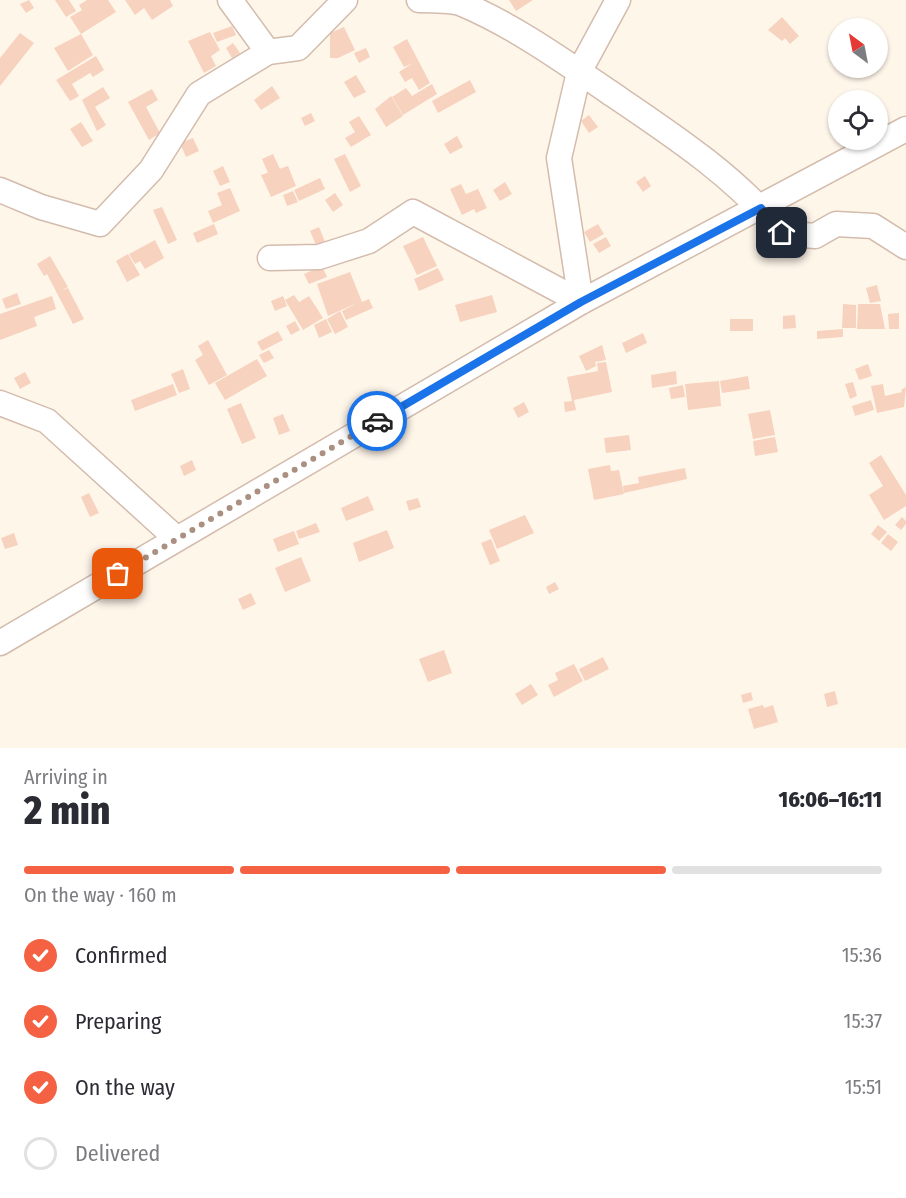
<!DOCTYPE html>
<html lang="en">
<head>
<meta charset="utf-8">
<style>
  body { margin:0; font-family:"Fira Sans Condensed",sans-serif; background:#f2f2f3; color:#2b2b33; height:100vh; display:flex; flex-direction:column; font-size:22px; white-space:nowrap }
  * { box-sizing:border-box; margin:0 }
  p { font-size:20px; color:#7c7c81 }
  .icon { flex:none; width:33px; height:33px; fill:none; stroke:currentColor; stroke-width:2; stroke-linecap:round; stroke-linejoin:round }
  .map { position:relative; height:748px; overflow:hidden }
  .details { display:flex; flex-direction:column; background:#fff; flex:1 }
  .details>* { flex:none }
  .needle { width:39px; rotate:328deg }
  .buttons { position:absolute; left:828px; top:18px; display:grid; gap:12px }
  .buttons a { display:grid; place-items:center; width:60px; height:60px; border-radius:50%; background:#fff; box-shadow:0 2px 4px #0004; font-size:30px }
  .pin { position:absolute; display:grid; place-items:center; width:51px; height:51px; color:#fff; margin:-26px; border-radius:12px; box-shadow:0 3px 9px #0006 }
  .courier { position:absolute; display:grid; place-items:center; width:60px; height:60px; margin:-30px; border:4px solid #1a73e8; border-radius:50%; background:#fff; color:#222; box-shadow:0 2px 8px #0007 }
  .head em { font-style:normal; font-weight:800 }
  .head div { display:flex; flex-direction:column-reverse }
  .head { display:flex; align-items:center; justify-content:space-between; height:102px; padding:0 24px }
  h1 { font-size:39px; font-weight:800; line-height:45px }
  .bar { display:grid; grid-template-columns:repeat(4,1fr); gap:9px 6px; align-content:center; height:72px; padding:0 24px }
  .bar i { height:8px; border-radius:4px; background:#e1e1e2 }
  .bar .on { background:#f56243 }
  .bar p { grid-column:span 4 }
  ol { padding:0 24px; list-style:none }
  li { display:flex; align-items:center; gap:18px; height:66px }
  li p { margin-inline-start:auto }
  li .icon { padding:6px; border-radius:50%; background:#f56243; color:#fff; stroke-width:4 }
  li:last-child { color:#7c7c81 }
  li i { width:33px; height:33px; border:3px solid #e1e1e2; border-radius:50% }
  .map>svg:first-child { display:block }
  .building { fill:#f7d2be }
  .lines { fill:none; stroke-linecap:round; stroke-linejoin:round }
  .minor-casing { stroke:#d3bcad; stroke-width:27 }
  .minor { stroke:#fff; stroke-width:24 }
  .done { stroke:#ab9081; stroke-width:6; stroke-dasharray:0 10.8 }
  .route { stroke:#1a73e8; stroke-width:8 }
</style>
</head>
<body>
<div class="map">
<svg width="906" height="748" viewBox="0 0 906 748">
  <rect width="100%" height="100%" fill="#fff6ea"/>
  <path class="building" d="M 29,0 L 34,8 L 26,13 L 20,4 Z
    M 55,0 L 69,0 L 76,11 L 66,17 Z
    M 87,0 L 108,0 L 116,12 L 81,34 L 70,17 L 82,10 L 79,5 Z
    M 125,0 L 170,0 L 173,6 L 152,20 L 144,8 L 135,15 Z
    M 509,0 L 533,0 L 516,11 Z
    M 782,17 L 799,36 L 790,44 L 785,38 L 782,41 L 768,30 Z
    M 232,26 L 236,35 L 217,42 L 213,33 Z
    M 344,27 L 355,50 L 338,58 L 330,58 L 330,33 Z
    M 210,32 L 220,50 L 211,56 L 216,66 L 204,73 L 188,41 Z
    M 20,33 L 34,43 L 0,86 L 0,58 Z
    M 81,34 L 93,55 L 68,71 L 54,48 Z
    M 407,39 L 430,83 L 419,90 L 412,78 L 405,82 L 399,72 L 413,63 L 404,67 L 393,47 Z
    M 233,43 L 240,53 L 232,58 L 226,48 Z
    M 366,48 L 370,57 L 359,63 L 354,53 Z
    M 96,56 L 104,70 L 93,77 L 90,73 L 72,84 L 79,96 L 70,101 L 56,80 Z
    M 356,75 L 366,92 L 354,98 L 344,82 Z
    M 470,80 L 476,92 L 438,113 L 432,101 Z
    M 432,84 L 437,94 L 403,115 L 392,97 L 406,88 L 412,96 Z
    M 272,86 L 280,98 L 261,110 L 254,100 Z
    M 103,87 L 110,98 L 95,107 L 106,125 L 97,131 L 82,100 Z
    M 152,89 L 158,100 L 146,107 L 160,133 L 149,140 L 128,102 Z
    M 391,96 L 403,116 L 386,127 L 375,109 Z
    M 311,113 L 315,121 L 305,126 L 301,118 Z
    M 589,115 L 598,127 L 589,133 L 581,121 Z
    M 359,116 L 371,135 L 351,147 L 345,138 L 355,132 L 349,122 Z
    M 81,122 L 93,141 L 82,147 L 70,129 Z
    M 457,136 L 463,147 L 450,154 L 444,144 Z
    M 193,138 L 199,151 L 186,157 L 180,143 Z
    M 273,154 L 280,169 L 268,173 L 262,159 Z
    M 345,154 L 361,186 L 350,192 L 334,159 Z
    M 223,166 L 230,182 L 220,186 L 213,171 Z
    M 288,166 L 296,186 L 271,197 L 261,175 Z
    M 645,176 L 651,186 L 643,192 L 636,182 Z
    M 320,178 L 325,189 L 299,201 L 294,190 Z
    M 505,182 L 512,194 L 500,201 L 493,190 Z
    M 461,184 L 466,194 L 478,189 L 487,208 L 476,213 L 474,209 L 462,215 L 450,189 Z
    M 230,188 L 240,211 L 213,223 L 208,211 L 222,205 L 217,193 Z
    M 293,191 L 298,202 L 287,206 L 283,195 Z
    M 335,193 L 343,205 L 333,212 L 325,200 Z
    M 162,207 L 177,240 L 168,244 L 153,210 Z
    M 214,224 L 218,234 L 197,243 L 193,233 Z
    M 598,224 L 604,234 L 590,242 L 584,232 Z
    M 319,227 L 328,249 L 319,252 L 310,231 Z
    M 423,237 L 437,266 L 417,275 L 403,246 Z
    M 606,237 L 611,246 L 599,253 L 593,244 Z
    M 155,240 L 164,258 L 145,269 L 140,261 L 135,264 L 129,254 Z
    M 128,254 L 140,275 L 127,282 L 116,261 Z
    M 50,256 L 68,287 L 61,291 L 68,288 L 84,319 L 73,324 L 47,274 L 44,276 L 37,264 Z
    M 322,266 L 327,277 L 309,284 L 304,274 Z
    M 438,268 L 444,280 L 419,291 L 414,279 Z
    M 350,272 L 362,302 L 369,299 L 373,308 L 346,320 L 342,311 L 357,303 L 328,316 L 317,284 Z
    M 877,285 L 881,301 L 870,303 L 866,288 Z
    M 17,293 L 21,304 L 6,309 L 2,299 Z
    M 294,295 L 299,302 L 309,296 L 323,318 L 303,330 L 285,300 Z
    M 492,295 L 497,312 L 460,322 L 455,305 Z
    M 52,296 L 56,309 L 34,317 L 37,326 L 0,340 L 0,314 Z
    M 283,296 L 287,306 L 275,311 L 271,301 Z
    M 843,304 L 856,305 L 856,328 L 842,328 Z
    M 858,304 L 880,304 L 885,329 L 857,329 Z
    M 340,311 L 348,327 L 335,334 L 327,319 Z
    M 899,313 L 899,329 L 889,329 L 888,314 Z
    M 795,315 L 796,328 L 783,329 L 783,316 Z
    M 326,319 L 332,332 L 319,338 L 314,325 Z
    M 730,319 L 753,319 L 753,331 L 730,331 Z
    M 295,321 L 300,330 L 291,335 L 286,326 Z
    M 843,329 L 843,337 L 817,339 L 817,331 Z
    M 278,331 L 283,340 L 262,351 L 257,342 Z
    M 643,333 L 647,343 L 626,353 L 622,343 Z
    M 208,340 L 227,375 L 209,385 L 195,360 L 203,355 L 198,346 Z
    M 602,345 L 606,360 L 595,362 L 596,366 L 586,371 L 579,356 Z
    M 269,350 L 274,358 L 264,363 L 259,355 Z
    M 257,359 L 267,376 L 225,400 L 215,383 Z
    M 606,362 L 612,392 L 574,400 L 576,410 L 565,412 L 564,402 L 572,401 L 567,377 L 598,371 L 597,363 Z
    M 868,364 L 872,376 L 859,380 L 855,369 Z
    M 183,369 L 190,389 L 179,393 L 171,374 Z
    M 676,371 L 677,384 L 652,388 L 651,375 Z
    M 25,372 L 31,383 L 20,389 L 14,378 Z
    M 748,376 L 750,389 L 722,393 L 720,381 Z
    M 719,381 L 721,406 L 688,410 L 685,384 Z
    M 853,382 L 857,396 L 850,399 L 845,384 Z
    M 173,384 L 177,395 L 135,411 L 131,400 Z
    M 883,384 L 885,396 L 902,392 L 901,390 L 906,387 L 904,407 L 877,413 L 871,386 Z
    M 683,385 L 685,397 L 671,399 L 669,388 Z
    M 871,400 L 874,410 L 855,416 L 852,406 Z
    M 524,402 L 529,412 L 518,418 L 513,408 Z
    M 241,403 L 256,438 L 242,444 L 227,409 Z
    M 770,410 L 775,435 L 753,439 L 748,414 Z
    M 283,414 L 290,431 L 279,435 L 273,418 Z
    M 629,435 L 631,450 L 606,453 L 604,438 Z
    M 775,437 L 778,452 L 755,456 L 753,441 Z
    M 881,455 L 906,495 L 906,506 L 884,520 L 869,495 L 883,486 L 869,463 Z
    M 192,460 L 196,470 L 184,476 L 180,466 Z
    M 610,465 L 611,471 L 619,470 L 624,494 L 594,500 L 588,469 Z
    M 685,468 L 687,479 L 624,493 L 623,486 L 639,483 L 638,477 Z
    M 89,493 L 99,513 L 90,517 L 81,497 Z
    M 368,496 L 374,510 L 346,521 L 341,508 Z
    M 418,498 L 421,507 L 409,511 L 406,501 Z
    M 525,515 L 534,533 L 497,549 L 489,530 Z
    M 902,517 L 906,521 L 906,524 L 901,530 L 895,525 Z
    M 316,523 L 320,532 L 299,539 L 296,531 Z
    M 878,525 L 887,532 L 879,541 L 871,534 Z
    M 387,530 L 394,548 L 359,562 L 353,543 Z
    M 294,531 L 299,544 L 278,552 L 273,539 Z
    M 14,533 L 18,545 L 5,549 L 1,538 Z
    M 888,534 L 898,542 L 891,551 L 881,543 Z
    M 491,539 L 500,561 L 490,565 L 481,543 Z
    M 301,557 L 311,581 L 285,592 L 275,568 Z
    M 555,582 L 559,589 L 549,594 L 546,587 Z
    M 251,593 L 256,604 L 243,610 L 238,599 Z
    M 444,650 L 452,673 L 428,682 L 419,659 Z
    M 603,657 L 609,669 L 585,681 L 579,669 Z
    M 574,664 L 583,681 L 554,697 L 548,685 L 558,680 L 555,673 Z
    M 531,684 L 538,695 L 522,705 L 515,694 Z
    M 835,691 L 838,704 L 827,707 L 824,694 Z
    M 751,692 L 753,700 L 743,703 L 741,695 Z
    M 763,705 L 764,708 L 773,705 L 778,722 L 754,729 L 748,709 Z"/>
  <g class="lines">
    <g class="minor-casing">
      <path id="minor" d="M 230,0 L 268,52 L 298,48 L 345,0
        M 419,0 C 432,0 449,0 460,3 C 513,25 562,60 609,92 C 671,134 734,175 782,233 L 815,236 L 836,224 L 873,226 L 906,247
        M 0,190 L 41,207 L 100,224 L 151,170 L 199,94 L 268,52
        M 270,258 L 319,257 L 369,241 L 413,212 L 581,302
        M 581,302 L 559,158 L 579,72 L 618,0
        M 0,403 L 47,421 L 177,539
        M 0,643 L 581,302 L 906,129"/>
    </g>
    <use href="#minor" class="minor"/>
  </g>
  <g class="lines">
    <path class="done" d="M 118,574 L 377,421"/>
    <path class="route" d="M 377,421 L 581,302 L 761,208 L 782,233"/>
  </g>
</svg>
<div class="buttons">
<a><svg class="needle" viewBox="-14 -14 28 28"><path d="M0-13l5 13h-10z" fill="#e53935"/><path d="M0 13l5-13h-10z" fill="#7c7c81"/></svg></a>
<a><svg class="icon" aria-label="locate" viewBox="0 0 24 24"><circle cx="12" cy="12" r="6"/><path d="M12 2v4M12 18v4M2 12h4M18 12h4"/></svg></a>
</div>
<div class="pin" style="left:118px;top:574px;background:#ea580c"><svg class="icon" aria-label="bag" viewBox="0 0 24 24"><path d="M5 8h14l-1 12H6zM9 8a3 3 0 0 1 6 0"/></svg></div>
<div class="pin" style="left:782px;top:233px;background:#1f2937"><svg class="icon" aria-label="home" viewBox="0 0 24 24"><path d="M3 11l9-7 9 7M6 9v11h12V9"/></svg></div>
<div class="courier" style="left:377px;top:421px"><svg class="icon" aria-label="car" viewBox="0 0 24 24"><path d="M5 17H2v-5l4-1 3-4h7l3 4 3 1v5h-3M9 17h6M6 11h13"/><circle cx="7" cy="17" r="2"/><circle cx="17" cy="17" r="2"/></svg></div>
</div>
<section class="details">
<div class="head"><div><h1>2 min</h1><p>Arriving in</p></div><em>16:06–16:11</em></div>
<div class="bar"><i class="on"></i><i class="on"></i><i class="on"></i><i></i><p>On the way · 160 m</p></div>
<ol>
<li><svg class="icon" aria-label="check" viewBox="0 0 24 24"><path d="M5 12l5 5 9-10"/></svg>Confirmed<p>15:36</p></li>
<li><svg class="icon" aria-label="check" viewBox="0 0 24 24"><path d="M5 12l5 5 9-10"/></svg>Preparing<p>15:37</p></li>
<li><svg class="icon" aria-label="check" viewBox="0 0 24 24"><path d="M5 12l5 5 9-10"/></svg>On the way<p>15:51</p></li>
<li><i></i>Delivered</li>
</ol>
</section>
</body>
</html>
